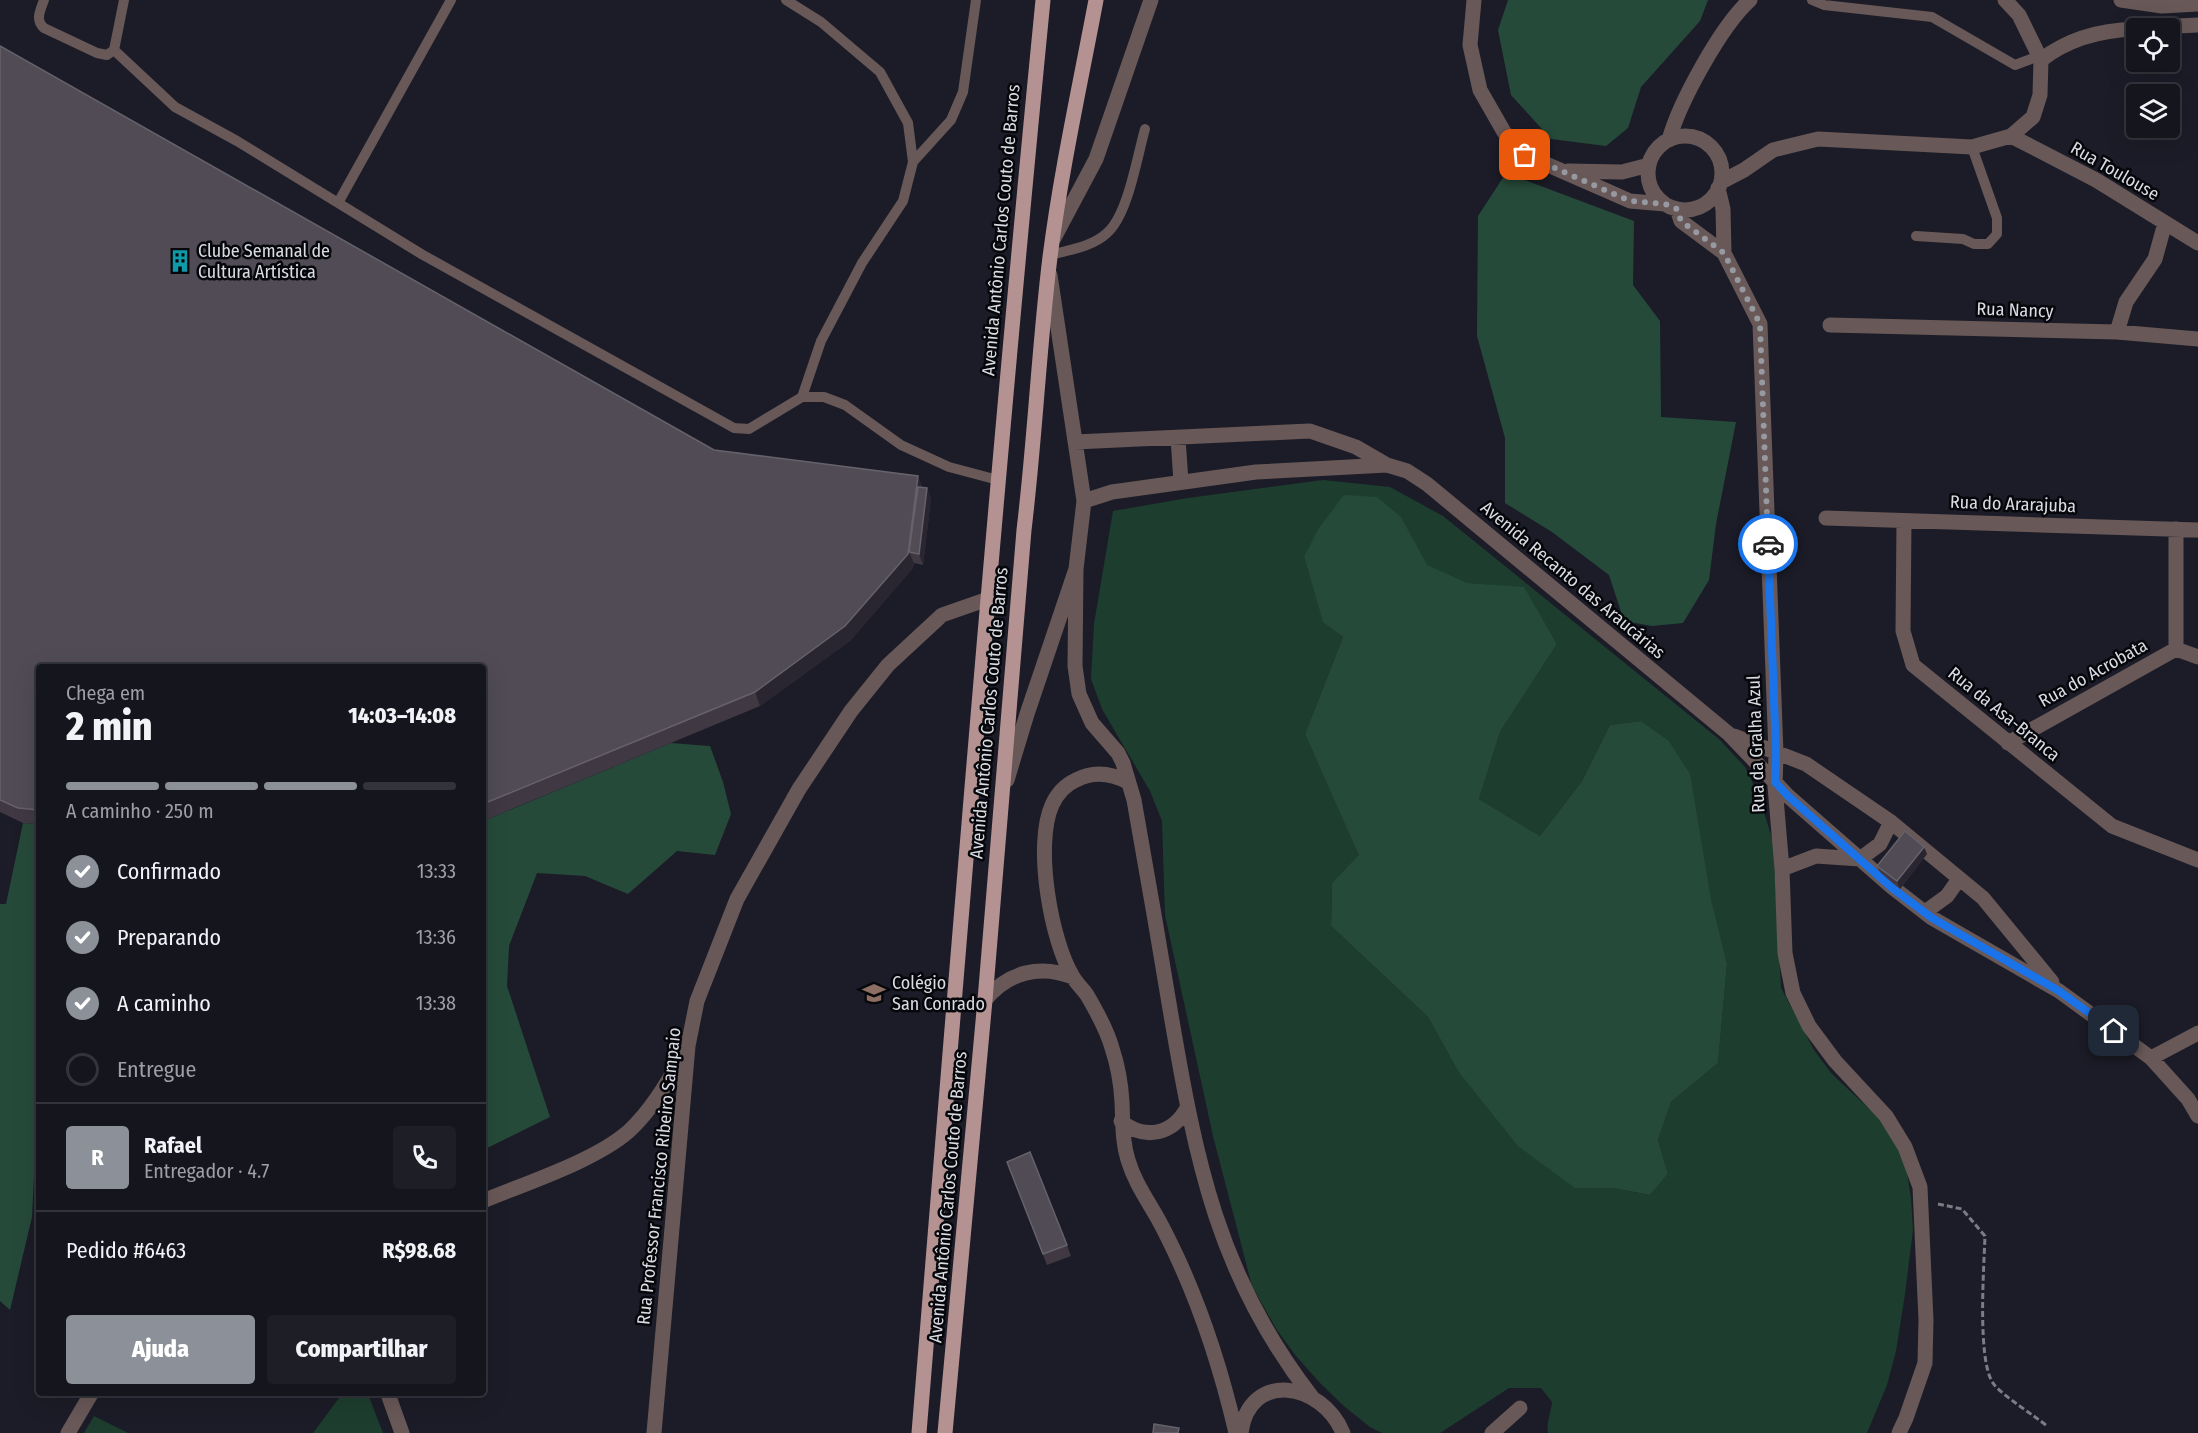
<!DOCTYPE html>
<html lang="pt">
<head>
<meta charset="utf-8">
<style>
  body { margin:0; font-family:"Fira Sans Condensed",sans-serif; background:#1d1e26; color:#f1f3f6; height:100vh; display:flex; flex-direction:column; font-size:22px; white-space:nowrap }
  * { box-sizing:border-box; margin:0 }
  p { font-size:20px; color:#9d9fa4 }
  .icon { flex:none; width:33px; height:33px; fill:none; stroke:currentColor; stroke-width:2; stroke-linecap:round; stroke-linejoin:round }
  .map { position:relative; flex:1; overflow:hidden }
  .side { position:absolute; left:36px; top:664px; width:450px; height:732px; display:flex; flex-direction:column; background:#14151d; border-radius:6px; box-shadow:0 6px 24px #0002,0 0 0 2px #33343b }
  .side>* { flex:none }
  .buttons { position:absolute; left:2126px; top:18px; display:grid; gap:12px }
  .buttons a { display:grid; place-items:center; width:54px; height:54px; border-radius:6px; background:#14151d; box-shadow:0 6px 24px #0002,0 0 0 2px #33343b; font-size:30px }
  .pin { position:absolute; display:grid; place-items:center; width:51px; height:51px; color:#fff; margin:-26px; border-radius:12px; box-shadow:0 3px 9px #0006 }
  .courier { position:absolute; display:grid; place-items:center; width:60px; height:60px; margin:-30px; border:4px solid #1a73e8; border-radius:50%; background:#fff; color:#222; box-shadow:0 2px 8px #0007 }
  .head em { font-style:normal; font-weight:800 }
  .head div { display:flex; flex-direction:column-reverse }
  .head { display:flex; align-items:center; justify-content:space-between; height:102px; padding:0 30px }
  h1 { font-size:39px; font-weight:800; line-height:45px }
  .bar { display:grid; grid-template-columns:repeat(4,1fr); gap:9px 6px; align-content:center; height:72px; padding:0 30px }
  .bar i { height:8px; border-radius:4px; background:#33343b }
  .bar .on { background:#8c9099 }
  .bar p { grid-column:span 4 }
  .line { display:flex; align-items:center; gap:15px; padding:0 30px; border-top:2px solid #33343b }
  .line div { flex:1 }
  .round { display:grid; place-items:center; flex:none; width:63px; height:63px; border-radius:6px; background:#1d1e26 }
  ol { padding:0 30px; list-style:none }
  li { display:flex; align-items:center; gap:18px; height:66px }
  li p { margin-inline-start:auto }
  li .icon { padding:6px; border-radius:50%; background:#8c9099; color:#fff; stroke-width:4 }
  li:last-child { color:#9d9fa4 }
  li i { width:33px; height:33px; border:3px solid #33343b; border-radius:50% }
  .action { display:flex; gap:12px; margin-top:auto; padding:12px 30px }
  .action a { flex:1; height:69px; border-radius:6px; background:#8c9099; color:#fff; font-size:24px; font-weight:800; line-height:69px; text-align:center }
  .action a+a { background:#1d1e26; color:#f1f3f6 }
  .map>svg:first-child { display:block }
  .green { fill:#1d3e2f; fill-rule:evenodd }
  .forest { fill:#264a3a }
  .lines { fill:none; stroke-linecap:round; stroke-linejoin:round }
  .path { stroke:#7b7c85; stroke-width:3; stroke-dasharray:6 3; stroke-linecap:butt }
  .service { stroke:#685857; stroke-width:10 }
  .minor { stroke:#685857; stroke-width:15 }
  .primary { stroke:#b59292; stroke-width:15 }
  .wall { fill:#403944 }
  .shaded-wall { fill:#2a2631 }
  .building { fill:#504b55; stroke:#66626b; stroke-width:1.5 }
  .done { stroke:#9799a1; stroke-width:6; stroke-dasharray:0 10.8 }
  .route { stroke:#1a73e8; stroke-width:8 }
  .labels { text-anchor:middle; stroke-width:5; stroke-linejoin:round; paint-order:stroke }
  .street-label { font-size:18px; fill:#dadce3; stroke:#06070b }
  .poi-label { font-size:18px; fill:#dadce3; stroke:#06070b; text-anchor:start }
</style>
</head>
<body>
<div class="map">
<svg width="2198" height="1433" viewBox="0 0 2198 1433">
  <rect width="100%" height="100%" fill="#1b1c27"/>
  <path class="green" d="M 1323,480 L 1390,487 L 1443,516 L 1720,740 L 1745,767 L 1758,794 L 1773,841 L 1781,988 L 1814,1050 L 1831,1073 L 1880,1119 L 1905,1160 L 1911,1198 L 1913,1230 L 1905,1294 L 1896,1351 L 1887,1385 L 1867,1433 L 1548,1433 C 1546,1423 1551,1413 1552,1402 L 1541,1388 L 1509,1388 L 1440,1433 L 1382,1433 L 1370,1427 L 1345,1407 L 1321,1384 L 1296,1356 L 1277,1330 L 1252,1286 L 1213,1136 L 1165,915 L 1162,821 L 1150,791 L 1102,709 L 1091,679 L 1094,624 L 1113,511 L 1188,498 ZM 1401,518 L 1426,565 L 1468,583 L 1524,588 L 1557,644 L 1500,732 L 1479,799 L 1540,836 L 1582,781 L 1610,725 L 1641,721 L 1668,740 L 1727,964 L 1718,1063 L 1671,1102 L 1658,1140 L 1668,1174 L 1650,1195 L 1613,1188 L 1575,1188 L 1458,1071 L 1428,1017 L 1331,926 L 1332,883 L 1360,855 L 1305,734 L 1343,637 L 1323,621 L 1304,557 Z
    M 342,1394 L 368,1394 L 383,1433 L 313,1433 Z
    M 94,1416 L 128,1433 L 84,1433 Z"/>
  <path class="forest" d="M 1508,0 L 1708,0 L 1700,21 L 1641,87 L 1628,128 L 1606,146 L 1551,139 L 1511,95 L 1498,30 Z
    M 1506,173 L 1634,221 L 1633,285 L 1660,321 L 1661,417 L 1736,422 L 1716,524 L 1709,580 L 1683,623 L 1652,626 L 1624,621 L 1609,575 L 1552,532 L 1505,503 L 1505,438 L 1477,336 L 1478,216 Z
    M 1344,495 L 1377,497 L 1401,517 L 1427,565 L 1468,583 L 1524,587 L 1557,644 L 1500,732 L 1479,799 L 1540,836 L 1582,781 L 1610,725 L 1641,721 L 1668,740 L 1690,774 L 1711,900 L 1727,964 L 1718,1063 L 1671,1102 L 1658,1140 L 1668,1174 L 1650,1195 L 1613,1188 L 1575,1188 L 1518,1146 L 1458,1071 L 1428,1017 L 1331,926 L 1332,883 L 1359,855 L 1305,734 L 1343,637 L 1323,622 L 1304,557 L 1319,528 Z
    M 671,743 L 710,746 L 723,782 L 731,814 L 715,855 L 677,851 L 628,894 L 585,876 L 537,873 L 509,946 L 507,986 L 550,1117 L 483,1150 L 483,821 Z
    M 23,823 L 39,824 L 39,1113 L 37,1116 L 32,1217 L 10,1310 L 0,1301 L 0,904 L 6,904 Z"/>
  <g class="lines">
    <path class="path" d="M 1938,1204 L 1962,1209 L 1985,1236 C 1984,1267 1977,1360 1993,1383 C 2000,1394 2035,1416 2047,1426"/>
    <path class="service" d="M 44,0 C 40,11 35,20 44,28 L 97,53 L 107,55 L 114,50 L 124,0
      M 786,0 L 821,22 L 880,72 L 908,123 L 913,162 L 903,201 L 862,263 L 821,341 L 802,397
      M 1812,0 L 1824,5 L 1932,17 L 2015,65 L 2039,56
      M 114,50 L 175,107 L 237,141 L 423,255 L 734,428 L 749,429 L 802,397 L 824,397 L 845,405 L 901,445 L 949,467 L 998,480
      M 913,162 L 951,120 L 963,92 L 976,0
      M 338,203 L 451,0
      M 1916,236 L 1963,239 L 1974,244 L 1988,244 L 1997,234 L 1997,218 L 1972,147
      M 1050,255 C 1069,250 1092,247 1107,233 C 1128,215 1137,157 1145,129"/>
    <path class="minor" d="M 1474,0 L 1470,45 L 1480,90 L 1504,132 L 1525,155 L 1562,171 L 1630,201 L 1665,204
      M 2121,0 L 2162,6 L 2198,4
      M 2137,28 L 2198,25
      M 2041,60 C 2069,38 2101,30 2136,29
      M 2011,136 L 2096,180 L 2198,243
      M1648 173a37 37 0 1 1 74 0a37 37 0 1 1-74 0Z
      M 1669,140 C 1679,103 1721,26 1750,0
      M 1568,171 L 1622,172 L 1649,165
      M 1721,182 L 1744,170 L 1773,150 L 1818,139 L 1972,147 L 2011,136 L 2033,117 L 2040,95 L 2041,60 L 2019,15 L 2005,0
      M 1718,188 L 1723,209 L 1724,253 L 1760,324 L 1776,753 L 1775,786 L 1782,869 L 1785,953 L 1793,993 L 1809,1026 L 1835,1061 L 1886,1116 L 1905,1147 L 1920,1187 L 1926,1320 L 1925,1363 L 1906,1418 L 1899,1433
      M 1677,209 L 1681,221 L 1724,253
      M 1054,238 L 1096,159 L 1151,0
      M 1830,325 L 2117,332 L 2198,339
      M 2117,332 L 2126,302 L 2155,259 L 2165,223
      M 1178,438 L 1181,482
      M 1075,442 L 1310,431 L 1356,447 L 1387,465 L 1407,471 L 1427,484 L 1729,734 L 1788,796 L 1892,887 L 1932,918 L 2059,991 L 2151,1058 L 2188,1099 L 2198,1116
      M 1084,501 L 1112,492 L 1256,472 L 1387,465
      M 1826,518 L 2198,530
      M 1904,521 L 1903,631 L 1913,665 L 2112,826 L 2198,860
      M 2176,529 L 2176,649
      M 1076,569 L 1075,666 L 1079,694 L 1092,723 L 1118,753 L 1123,763 L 1134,800 C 1147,872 1159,943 1171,1015 C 1196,1161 1218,1276 1312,1397
      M 1734,736 L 1806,764 L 1891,822 L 1983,898 L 2052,982
      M 2008,743 L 2176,649 L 2198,657
      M 1007,780 L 1027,714 L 1076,569 L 1084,501 L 1050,275
      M 1128,782 C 1111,773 1093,771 1076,780 C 1065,785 1057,794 1052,805 C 1034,845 1051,941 1073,977 C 1077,984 1083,989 1087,995 C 1097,1012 1107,1030 1112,1048 C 1118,1066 1121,1084 1122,1102 C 1123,1122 1122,1141 1128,1160 C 1134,1180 1144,1195 1154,1212 C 1163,1227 1170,1242 1177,1257 C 1203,1313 1222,1373 1236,1433
      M 1782,869 L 1816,856 L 1860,859 L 1880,844 L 1891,822
      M 1925,912 L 1947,896 L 1959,879
      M 985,1000 C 1008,972 1040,964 1073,977
      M 2151,1058 L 2198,1033
      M 1121,1121 C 1145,1141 1173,1134 1187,1108
      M 483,1201 C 526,1183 595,1161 629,1131 C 653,1109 669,1079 685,1052
      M 388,1394 L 402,1433
      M 68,1433 L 91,1394
      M 654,1433 L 688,1046 L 697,1001 L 737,899 L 799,789 L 851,711 L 888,665 L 942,615 L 988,599
      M 1241,1433 C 1249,1370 1322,1382 1343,1433
      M 1492,1433 L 1520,1408"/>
    <path class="primary" d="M 919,1433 C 958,955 996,477 1043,0
      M 945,1433 L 985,1000 L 1024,530 C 1035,439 1039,347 1050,257 C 1061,171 1080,85 1096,0"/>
  </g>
  <path class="wall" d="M 0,46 L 714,450 L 918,476 L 922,487 L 927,488 L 931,499 L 923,565 L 914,563 L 913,568 L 850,641 L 760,706 L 483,821 L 483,668 L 39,668 L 39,824 L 23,823 L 0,812 Z
    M 1927,854 L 1900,889 L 1880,873 L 1877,866 Z
    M 1007,1162 L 1067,1245 L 1071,1256 L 1047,1265 Z"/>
  <path class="shaded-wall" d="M 918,476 L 923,491 L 909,552 L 914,563 L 913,568 L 850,641 L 760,706 L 755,692 Z
    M 927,488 L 931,499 L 923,565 L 919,554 Z
    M 1924,847 L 1927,854 L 1900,889 L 1897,881 Z"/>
  <path class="building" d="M 0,46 L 714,450 L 918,476 L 908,554 L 845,626 L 755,692 L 483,804 L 483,668 L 39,668 L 39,810 L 18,808 L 0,800 Z
    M 918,487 L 927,488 L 919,554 L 909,552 Z
    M 1905,831 L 1924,847 L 1897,881 L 1877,866 Z
    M 1030,1152 L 1067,1245 L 1043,1254 L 1007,1162 Z
    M 1154,1424 L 1179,1428 L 1178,1433 L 1153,1433 Z"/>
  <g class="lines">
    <path class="done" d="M 1525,155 L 1630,201 L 1665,204 L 1677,209 L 1681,221 L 1724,253 L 1760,324 L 1768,544"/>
    <path class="route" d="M 1768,544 L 1776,753 L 1775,782 L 1788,796 L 1892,888 L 1932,918 L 2059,991 L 2114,1031"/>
  </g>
  <defs>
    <g id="building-bare" transform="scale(1.8)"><path d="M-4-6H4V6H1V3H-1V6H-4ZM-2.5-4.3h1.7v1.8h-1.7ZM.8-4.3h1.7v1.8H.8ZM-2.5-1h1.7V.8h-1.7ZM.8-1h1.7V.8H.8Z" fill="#0f9aa8" stroke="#06070b" stroke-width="2.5" paint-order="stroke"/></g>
    <g id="school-bare" transform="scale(1.8)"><path d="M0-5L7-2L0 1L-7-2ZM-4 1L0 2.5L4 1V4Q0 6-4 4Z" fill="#8d6e63" stroke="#06070b" stroke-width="2.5" paint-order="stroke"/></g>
  </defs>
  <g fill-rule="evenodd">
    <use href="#building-bare" x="180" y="261"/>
    <use href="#school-bare" x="874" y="993"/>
  </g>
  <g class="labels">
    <g class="street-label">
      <text transform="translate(2115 171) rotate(30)" y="6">Rua Toulouse</text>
      <text transform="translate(1001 230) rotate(-85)" y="6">Avenida Antônio Carlos Couto de Barros</text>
      <text transform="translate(2015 310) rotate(2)" y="6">Rua Nancy</text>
      <text transform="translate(2013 504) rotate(2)" y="6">Rua do Ararajuba</text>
      <text transform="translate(1573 580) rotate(40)" y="6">Avenida Recanto das Araucárias</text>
      <text transform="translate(2093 673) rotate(-29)" y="6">Rua do Acrobata</text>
      <text transform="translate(989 713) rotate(-85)" y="6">Avenida Antônio Carlos Couto de Barros</text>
      <text transform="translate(2004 714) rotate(39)" y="6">Rua da Asa-Branca</text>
      <text transform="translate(1756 744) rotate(-92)" y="6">Rua da Gralha Azul</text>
      <text transform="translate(659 1176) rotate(-84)" y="6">Rua Professor Francisco Ribeiro Sampaio</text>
      <text transform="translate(948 1197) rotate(-85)" y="6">Avenida Antônio Carlos Couto de Barros</text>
    </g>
    <g class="poi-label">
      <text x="198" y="257">Clube Semanal de<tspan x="198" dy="21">Cultura Artística</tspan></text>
      <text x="892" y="989">Colégio<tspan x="892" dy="21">San Conrado</tspan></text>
    </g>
  </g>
</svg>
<div class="buttons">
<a><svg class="icon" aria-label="locate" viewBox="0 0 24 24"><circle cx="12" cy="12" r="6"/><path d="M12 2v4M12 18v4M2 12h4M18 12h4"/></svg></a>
<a><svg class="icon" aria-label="layers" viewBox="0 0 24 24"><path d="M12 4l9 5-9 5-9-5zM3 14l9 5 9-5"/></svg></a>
</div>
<div class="pin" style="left:1525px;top:155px;background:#ea580c"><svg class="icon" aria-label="bag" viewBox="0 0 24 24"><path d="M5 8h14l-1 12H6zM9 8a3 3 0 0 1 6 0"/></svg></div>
<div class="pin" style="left:2114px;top:1031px;background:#1f2937"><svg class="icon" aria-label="home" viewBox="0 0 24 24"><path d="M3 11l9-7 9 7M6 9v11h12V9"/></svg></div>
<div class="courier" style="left:1768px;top:544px"><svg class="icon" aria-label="car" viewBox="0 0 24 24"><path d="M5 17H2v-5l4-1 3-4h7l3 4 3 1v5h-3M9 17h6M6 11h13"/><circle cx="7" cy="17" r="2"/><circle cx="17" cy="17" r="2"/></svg></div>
<section class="side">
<div class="head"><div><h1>2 min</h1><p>Chega em</p></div><em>14:03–14:08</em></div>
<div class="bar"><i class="on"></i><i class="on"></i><i class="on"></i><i></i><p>A caminho · 250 m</p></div>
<ol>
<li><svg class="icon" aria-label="check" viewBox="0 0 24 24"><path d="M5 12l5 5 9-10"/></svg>Confirmado<p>13:33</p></li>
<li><svg class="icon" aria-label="check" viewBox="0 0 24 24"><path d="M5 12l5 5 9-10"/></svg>Preparando<p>13:36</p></li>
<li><svg class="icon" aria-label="check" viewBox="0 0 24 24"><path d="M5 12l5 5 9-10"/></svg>A caminho<p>13:38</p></li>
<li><i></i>Entregue</li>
</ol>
<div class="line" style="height:108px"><b class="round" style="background:#8c9099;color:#fff">R</b><div><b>Rafael</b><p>Entregador · 4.7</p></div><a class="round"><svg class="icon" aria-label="phone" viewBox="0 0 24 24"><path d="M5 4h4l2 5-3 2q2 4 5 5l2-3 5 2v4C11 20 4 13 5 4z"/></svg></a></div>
<div class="line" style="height:78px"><div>Pedido #6463</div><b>R$98.68</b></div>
<div class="action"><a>Ajuda</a><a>Compartilhar</a></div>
</section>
</div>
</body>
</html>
